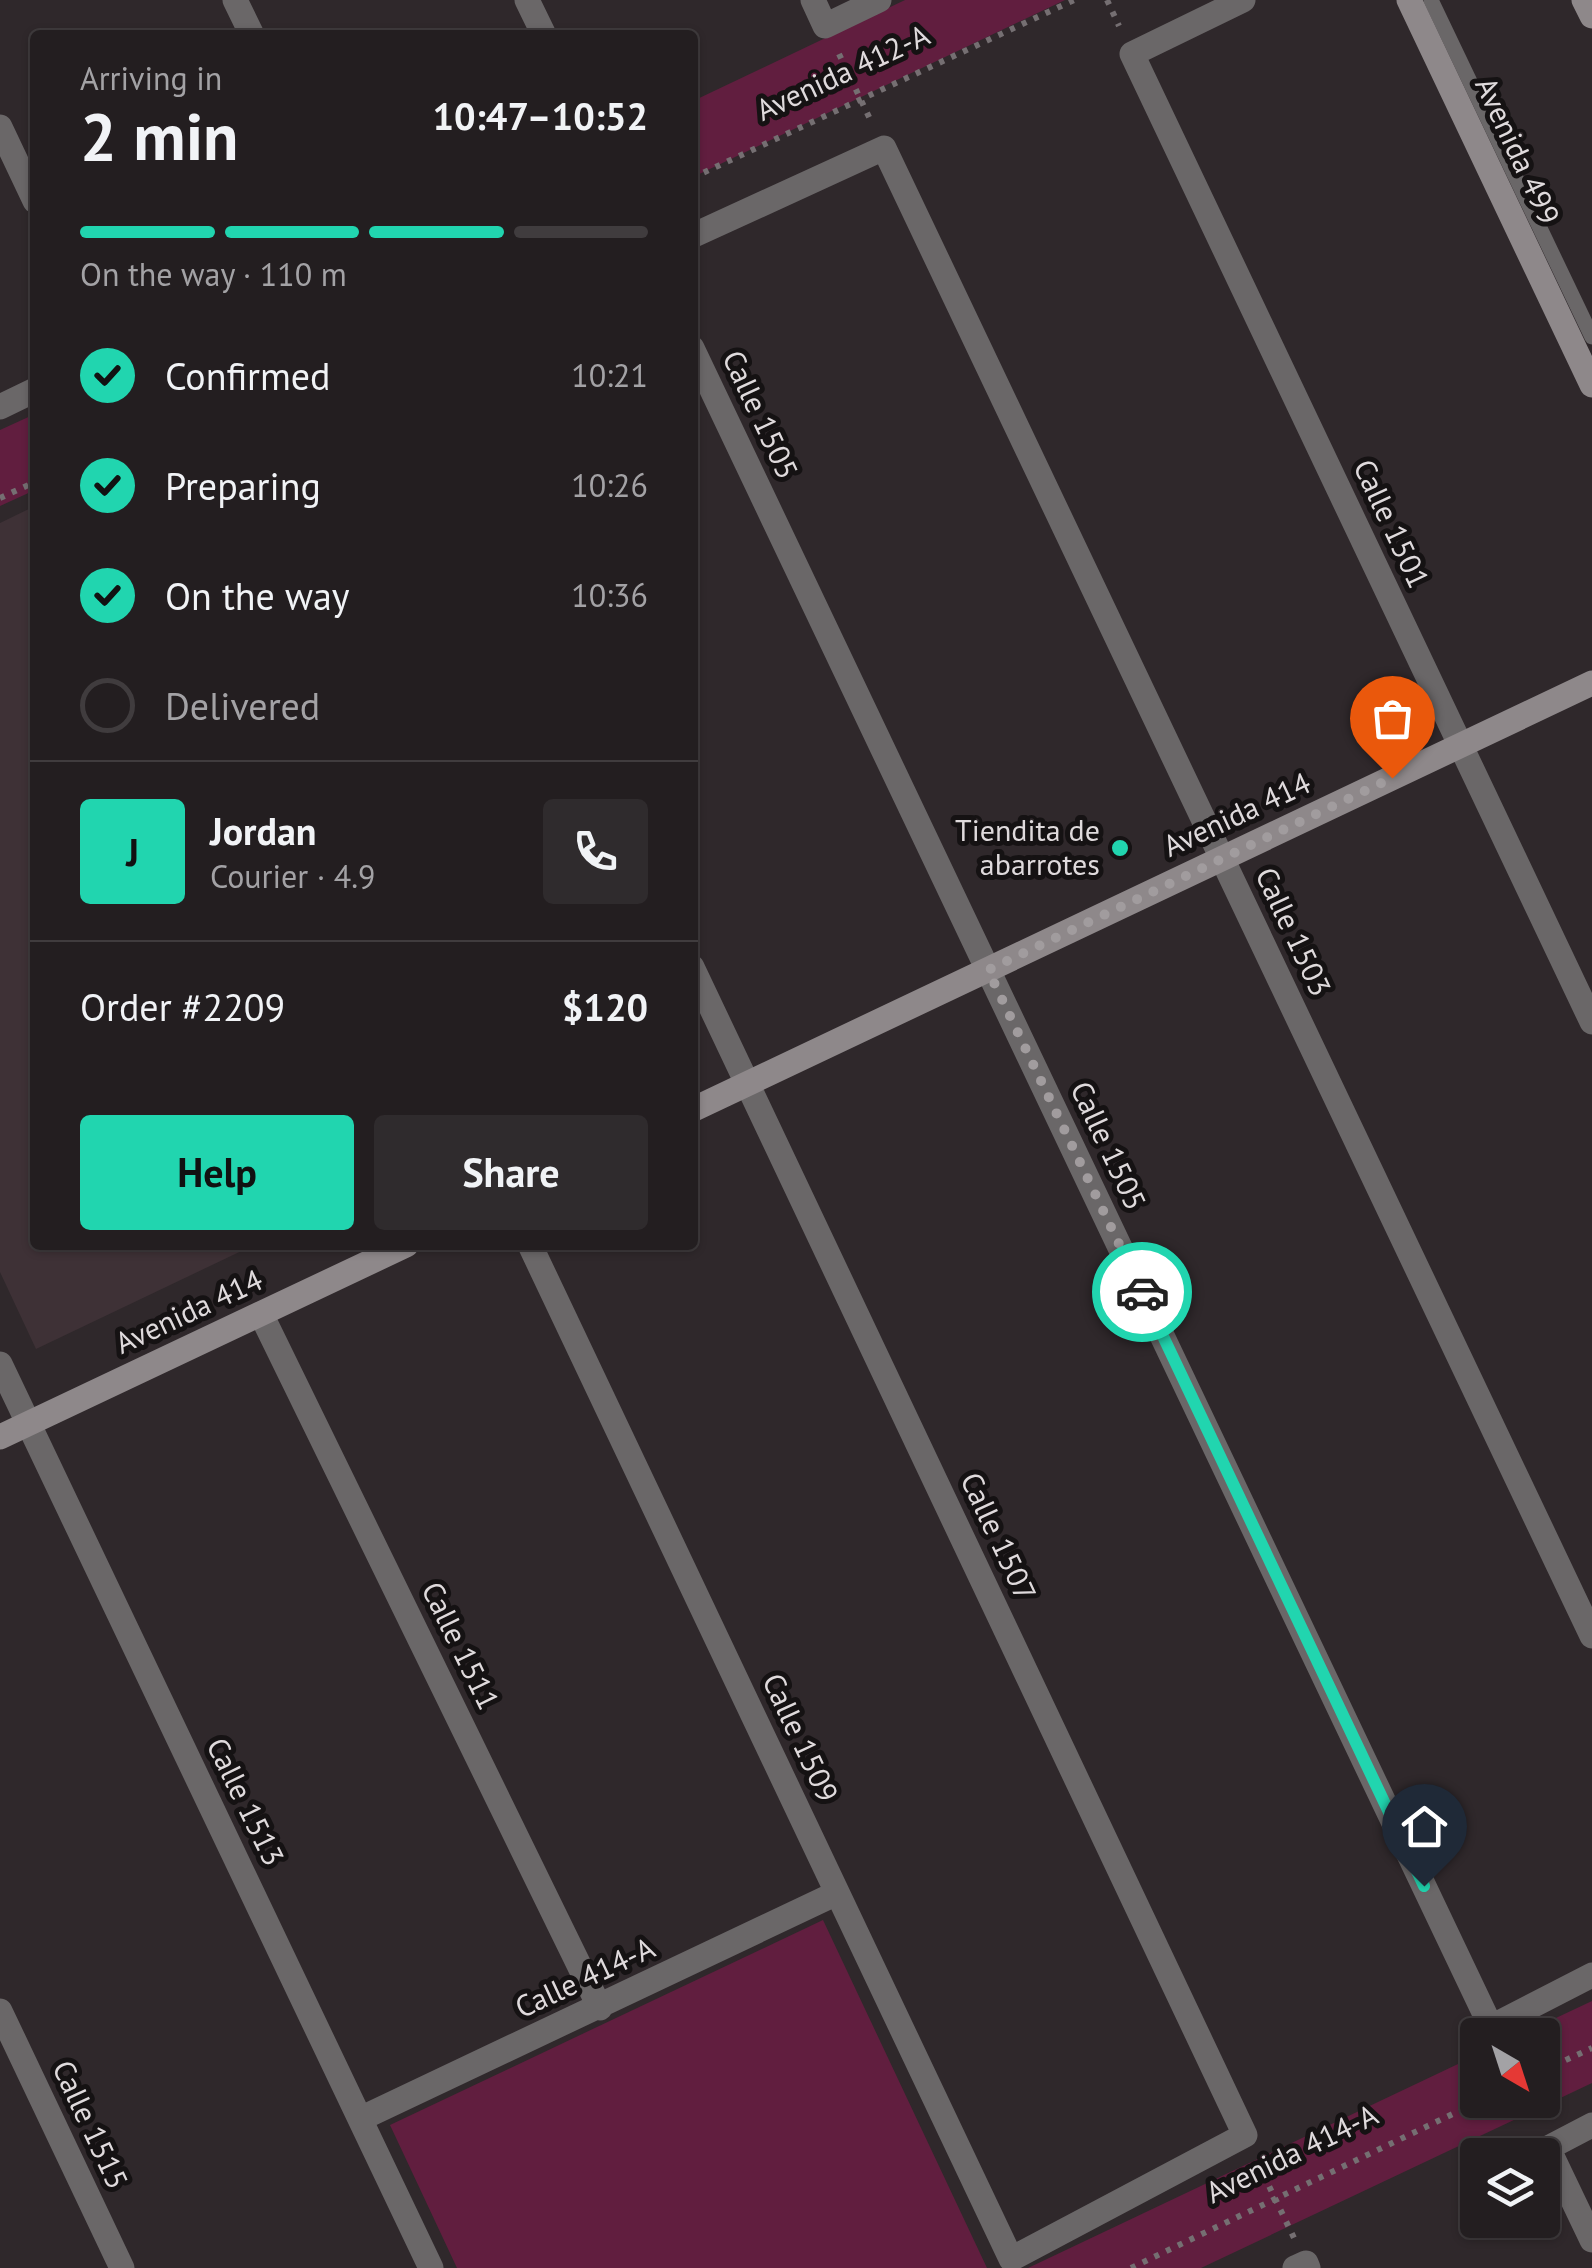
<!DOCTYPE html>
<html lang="en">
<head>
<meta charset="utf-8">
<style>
  body { margin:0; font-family:"PT Sans",sans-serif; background:#2f2b2d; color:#f1f3f6; height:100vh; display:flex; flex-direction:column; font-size:38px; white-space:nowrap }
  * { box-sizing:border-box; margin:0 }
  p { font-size:32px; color:#a3a2a5 }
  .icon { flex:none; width:55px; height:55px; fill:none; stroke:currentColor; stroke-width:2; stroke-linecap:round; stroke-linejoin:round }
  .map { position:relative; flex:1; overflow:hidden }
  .side { position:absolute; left:30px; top:30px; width:668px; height:1220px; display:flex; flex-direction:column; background:#231e20; border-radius:10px; box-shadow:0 2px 8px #0004,0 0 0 2px #403c3e }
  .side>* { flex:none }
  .needle { width:65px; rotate:141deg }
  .buttons { position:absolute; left:1460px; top:2018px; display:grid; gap:20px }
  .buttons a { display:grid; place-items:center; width:100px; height:100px; border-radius:10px; background:#231e20; box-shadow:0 2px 8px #0004,0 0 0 2px #403c3e; font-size:50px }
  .pin { position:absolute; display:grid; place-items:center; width:85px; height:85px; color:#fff; margin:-102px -42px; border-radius:50% 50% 50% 0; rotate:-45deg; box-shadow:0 0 10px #0007 }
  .pin .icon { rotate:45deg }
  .courier { position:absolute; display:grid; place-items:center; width:100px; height:100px; margin:-50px; border:8px solid #21d5af; border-radius:50%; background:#fff; color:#222; box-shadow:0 2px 12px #0007 }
  .headline em { font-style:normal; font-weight:600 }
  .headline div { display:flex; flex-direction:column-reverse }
  .headline { display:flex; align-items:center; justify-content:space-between; height:170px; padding:0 50px }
  h1 { font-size:65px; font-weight:600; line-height:75px }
  .bar { display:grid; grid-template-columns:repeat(4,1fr); gap:15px 10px; align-content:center; height:120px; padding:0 50px }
  .bar i { height:12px; border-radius:8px; background:#403c3e }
  .bar .on { background:#21d5af }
  .bar p { grid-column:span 4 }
  .line { display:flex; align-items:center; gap:25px; padding:0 50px; border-top:2px solid #403c3e }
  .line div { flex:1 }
  .round { display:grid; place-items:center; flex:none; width:105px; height:105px; border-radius:10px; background:#2f2b2d }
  ol { padding:0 50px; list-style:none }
  li { display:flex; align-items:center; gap:30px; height:110px }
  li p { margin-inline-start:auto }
  li .icon { padding:10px; border-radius:50%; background:#21d5af; color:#111; stroke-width:4 }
  li:last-child { color:#a3a2a5 }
  li i { width:55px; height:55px; border:5px solid #403c3e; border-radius:50% }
  .primary-button { display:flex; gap:20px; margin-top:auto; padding:20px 50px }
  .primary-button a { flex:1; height:115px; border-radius:10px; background:#21d5af; color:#111; font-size:40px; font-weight:600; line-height:115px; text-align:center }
  .primary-button a+a { background:#2f2b2d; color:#f1f3f6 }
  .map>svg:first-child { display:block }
  .built { fill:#3e3136 }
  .green { fill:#611e3f }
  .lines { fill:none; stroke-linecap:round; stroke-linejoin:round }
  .path { stroke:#756f72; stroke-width:6; stroke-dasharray:5 8; stroke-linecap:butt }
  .lane { stroke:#6a6768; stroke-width:15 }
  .street { stroke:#6a6768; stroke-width:25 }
  .secondary { stroke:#8e888a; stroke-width:25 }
  .done { stroke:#a19c9e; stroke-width:10; stroke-dasharray:0 18 }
  .route { stroke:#21d5af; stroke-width:12 }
  .poi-dot { fill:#21d5af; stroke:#151213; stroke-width:4 }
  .labels { text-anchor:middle; stroke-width:10; stroke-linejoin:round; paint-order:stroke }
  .street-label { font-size:30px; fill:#dfdadc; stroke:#151213 }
  .poi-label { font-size:30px; fill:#dfdadc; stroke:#151213; text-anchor:end }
</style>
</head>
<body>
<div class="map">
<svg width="1592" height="2268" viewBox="0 0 1592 2268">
  <rect width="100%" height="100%" fill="#2f282b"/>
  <path class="built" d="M 35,506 L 35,1245 L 254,1245 L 36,1349 L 0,1272 L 0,523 Z"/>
  <path class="green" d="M 905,0 L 1065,0 L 693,177 L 693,101 Z
    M 35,414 L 35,490 L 0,506 L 0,430 Z
    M 823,1920 L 987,2268 L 457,2268 L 390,2125 Z
    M 1592,2001 L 1592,2083 L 1201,2268 L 1028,2268 L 1477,2055 L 1478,2100 L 1542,2100 L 1542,2035 L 1520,2035 Z"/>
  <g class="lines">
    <path class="path" d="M 1107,0 L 1119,26
      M 839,54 L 870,119
      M 692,178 L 1074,0
      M 0,498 L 35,482
      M 1542,2071 L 1592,2048
      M 1526,2100 L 1536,2122
      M 1258,2163 L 1294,2238
      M 1131,2268 L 1482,2100"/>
    <path class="lane" d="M 1431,0 L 1592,337"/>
    <path class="street" d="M 235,0 L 252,35
      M 527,0 L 544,35
      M 813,0 L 825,26 L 879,0
      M 1243,0 L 1132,54 L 1592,1022
      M 0,127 L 35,201
      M 692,236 L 884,148 L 1592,1636
      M 692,348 L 1491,2027 L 1592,1975
      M 0,407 L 35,390
      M 530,1245 L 1011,2259 L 1245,2135 L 692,967
      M 261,1314 L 600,2008
      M 0,1364 L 431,2268
      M 0,2011 L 122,2268
      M 360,2119 L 837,1893
      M 1592,2125 L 1548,2148 L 1592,2240
      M 1295,2268 L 1306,2263 L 1308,2268"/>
    <path class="secondary" d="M 1409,0 L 1592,385
      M 1584,0 L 1592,16
      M 692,1110 L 1592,683
      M 0,1437 L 406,1245"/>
  </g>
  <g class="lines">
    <path class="done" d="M 1142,1292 L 988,970 L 1392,778"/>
    <path class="route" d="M 1142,1292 L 1424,1886"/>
  </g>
  <circle class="poi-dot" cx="1120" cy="848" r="10"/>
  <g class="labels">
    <g class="street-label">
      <text transform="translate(843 73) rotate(-25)" y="10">Avenida 412-A</text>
      <text transform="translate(1517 151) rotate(65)" y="10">Avenida 499</text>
      <text transform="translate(760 415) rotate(65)" y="10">Calle 1505</text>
      <text transform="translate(1391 524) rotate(65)" y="10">Calle 1501</text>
      <text transform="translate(1237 815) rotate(-25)" y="10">Avenida 414</text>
      <text transform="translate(1293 932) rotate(65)" y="10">Calle 1503</text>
      <text transform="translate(1108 1146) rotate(65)" y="10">Calle 1505</text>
      <text transform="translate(189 1312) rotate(-25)" y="10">Avenida 414</text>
      <text transform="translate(998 1537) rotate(65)" y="10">Calle 1507</text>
      <text transform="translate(460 1646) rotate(64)" y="10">Calle 1511</text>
      <text transform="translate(800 1738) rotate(65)" y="10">Calle 1509</text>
      <text transform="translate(245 1802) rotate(64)" y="10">Calle 1513</text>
      <text transform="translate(585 1978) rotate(-25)" y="10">Calle 414-A</text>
      <text transform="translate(90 2125) rotate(65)" y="10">Calle 1515</text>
      <text transform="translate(1292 2154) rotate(-26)" y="10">Avenida 414-A</text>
    </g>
    <g class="poi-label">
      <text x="1100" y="841">Tiendita de<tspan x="1100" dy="34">abarrotes</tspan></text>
    </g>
  </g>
</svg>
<div class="buttons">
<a><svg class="needle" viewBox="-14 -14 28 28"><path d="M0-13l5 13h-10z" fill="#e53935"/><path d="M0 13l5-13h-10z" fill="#a3a2a5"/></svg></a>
<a><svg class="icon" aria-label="layers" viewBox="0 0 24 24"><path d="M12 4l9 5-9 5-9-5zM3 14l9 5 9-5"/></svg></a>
</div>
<div class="pin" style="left:1392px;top:778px;background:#ea580c"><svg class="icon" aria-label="bag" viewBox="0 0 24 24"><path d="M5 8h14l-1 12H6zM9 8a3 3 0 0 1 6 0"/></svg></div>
<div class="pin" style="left:1424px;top:1886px;background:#1f2937"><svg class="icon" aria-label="home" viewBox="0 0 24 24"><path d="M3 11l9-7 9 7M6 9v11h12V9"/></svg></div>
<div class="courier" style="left:1142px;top:1292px"><svg class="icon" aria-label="car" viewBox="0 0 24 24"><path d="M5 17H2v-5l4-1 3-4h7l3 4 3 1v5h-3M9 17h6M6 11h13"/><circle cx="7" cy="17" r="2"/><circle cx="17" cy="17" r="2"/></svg></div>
<section class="side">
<div class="headline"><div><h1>2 min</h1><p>Arriving in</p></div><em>10:47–10:52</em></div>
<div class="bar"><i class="on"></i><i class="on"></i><i class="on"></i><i></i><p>On the way · 110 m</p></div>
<ol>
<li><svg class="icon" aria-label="check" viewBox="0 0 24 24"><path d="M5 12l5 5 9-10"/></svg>Confirmed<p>10:21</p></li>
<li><svg class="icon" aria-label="check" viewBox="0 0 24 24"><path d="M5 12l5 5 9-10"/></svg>Preparing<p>10:26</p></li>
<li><svg class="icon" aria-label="check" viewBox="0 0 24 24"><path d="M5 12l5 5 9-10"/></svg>On the way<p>10:36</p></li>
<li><i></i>Delivered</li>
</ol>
<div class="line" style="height:180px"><b class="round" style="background:#21d5af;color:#111">J</b><div><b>Jordan</b><p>Courier · 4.9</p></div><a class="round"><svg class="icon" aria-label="phone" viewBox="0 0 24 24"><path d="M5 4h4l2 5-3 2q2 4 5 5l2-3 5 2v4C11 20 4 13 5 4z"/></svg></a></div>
<div class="line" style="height:130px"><div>Order #2209</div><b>$120</b></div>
<div class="primary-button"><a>Help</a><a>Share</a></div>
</section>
</div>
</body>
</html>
